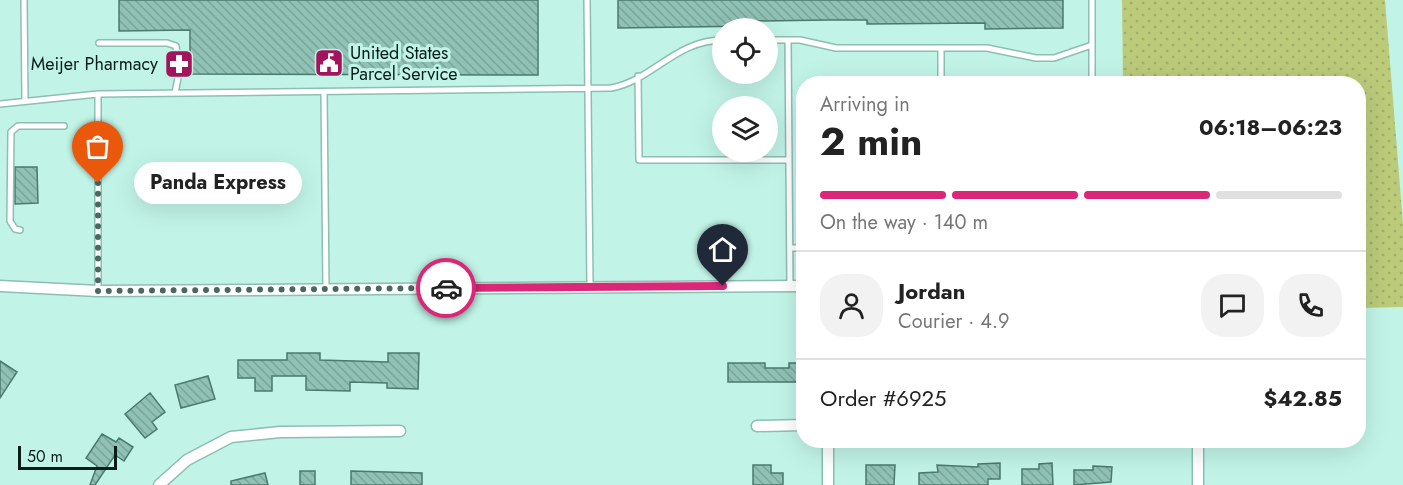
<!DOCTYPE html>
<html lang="en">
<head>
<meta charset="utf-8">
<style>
  body { margin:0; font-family:Jost,sans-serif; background:#f2f2f2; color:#222; height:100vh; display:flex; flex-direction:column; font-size:22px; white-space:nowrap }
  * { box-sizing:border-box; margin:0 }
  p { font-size:20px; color:#767676 }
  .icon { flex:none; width:33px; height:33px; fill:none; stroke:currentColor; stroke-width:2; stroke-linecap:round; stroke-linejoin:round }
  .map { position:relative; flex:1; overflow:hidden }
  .panel { position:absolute; left:796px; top:76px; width:570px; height:372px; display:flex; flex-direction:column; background:#fff; border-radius:24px; box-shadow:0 6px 24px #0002 }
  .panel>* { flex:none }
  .fabs { position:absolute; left:712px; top:18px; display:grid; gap:12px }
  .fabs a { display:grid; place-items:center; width:66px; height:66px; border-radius:50%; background:#fff; box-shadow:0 6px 24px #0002; font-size:30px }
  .scale { position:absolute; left:18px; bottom:15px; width:99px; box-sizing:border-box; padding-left:6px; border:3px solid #091d19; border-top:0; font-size:16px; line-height:21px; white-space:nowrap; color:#091d19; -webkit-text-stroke:4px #c1f4e7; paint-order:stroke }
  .pin { position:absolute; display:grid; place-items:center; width:51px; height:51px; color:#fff; margin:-62px -26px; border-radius:50% 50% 50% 0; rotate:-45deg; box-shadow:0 0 6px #0007 }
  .pin .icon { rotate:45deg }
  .courier { position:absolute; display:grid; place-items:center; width:60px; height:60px; margin:-30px; border:4px solid #db2777; border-radius:50%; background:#fff; color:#222; box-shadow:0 2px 8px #0007 }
  .bubble { position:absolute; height:42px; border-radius:21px; background:#fff; box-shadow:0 6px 24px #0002; font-size:20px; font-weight:700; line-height:42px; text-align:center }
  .summary em { font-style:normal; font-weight:700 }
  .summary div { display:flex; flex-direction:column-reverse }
  .summary { display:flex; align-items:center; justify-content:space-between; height:102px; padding:0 24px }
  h1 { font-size:39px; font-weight:700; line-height:45px }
  .bar { display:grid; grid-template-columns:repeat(4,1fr); gap:9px 6px; align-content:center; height:72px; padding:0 24px }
  .bar i { height:8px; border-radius:4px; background:#e0e0e0 }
  .bar .selected { background:#db2777 }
  .bar p { grid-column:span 4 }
  .line { display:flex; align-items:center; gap:15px; padding:0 24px; border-top:2px solid #e0e0e0 }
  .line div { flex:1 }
  .round { display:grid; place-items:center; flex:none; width:63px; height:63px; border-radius:24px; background:#f2f2f2 }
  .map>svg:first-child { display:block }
  .park { fill:url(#park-dots) }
  .building { fill:url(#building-back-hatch); stroke:#4a796e; stroke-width:1.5 }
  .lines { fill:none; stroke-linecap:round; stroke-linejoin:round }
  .service-casing { stroke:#8dbeb2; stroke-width:8 }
  .minor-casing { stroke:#8dbeb2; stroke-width:13 }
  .service { stroke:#fff; stroke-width:5 }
  .minor { stroke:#fff; stroke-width:10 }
  .done { stroke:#496861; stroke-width:6; stroke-dasharray:0 10.8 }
  .route { stroke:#db2777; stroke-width:8 }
  .labels { text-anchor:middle; stroke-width:6; stroke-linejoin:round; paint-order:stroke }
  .poi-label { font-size:18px; fill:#091d19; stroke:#c1f4e7; text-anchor:start }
</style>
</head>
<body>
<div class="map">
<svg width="1403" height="485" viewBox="0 0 1403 485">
  <defs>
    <pattern id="park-dots" width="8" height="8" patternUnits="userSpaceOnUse" patternTransform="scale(1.5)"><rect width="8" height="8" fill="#bbcb7a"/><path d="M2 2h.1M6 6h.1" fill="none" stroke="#9fae69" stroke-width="1.8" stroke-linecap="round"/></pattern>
    <pattern id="building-back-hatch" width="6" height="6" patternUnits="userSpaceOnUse" patternTransform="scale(1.5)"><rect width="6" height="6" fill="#90c1b5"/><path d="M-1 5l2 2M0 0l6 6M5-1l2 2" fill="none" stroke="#7ba59b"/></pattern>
  </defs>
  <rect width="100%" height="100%" fill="#c1f4e7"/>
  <path class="park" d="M 1122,0 L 1385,0 L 1403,224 L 1403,307 L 1359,308 L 1359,84 L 1123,84 Z"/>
  <path class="building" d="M 119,0 L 538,0 L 538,75 L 190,74 L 190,30 L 119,31 Z
    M 618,0 L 1063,0 L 1063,28 L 985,29 L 985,23 L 867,24 L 867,20 L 829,20 L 753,21 L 753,26 L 618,28 Z
    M 15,167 L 37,167 L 38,203 L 15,204 Z
    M 287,353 L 320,353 L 320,360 L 388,362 L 388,353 L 419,353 L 418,389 L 387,388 L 387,383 L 350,382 L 350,391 L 306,390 L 306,376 L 272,376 L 272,391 L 255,391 L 255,378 L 238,378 L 238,360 L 287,360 Z
    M 0,361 L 17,372 L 0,398 Z
    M 728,363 L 765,363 L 765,368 L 789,368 L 789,363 L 804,363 L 804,382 L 728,382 Z
    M 208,376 L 215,399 L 181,408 L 175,385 Z
    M 150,393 L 165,412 L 152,422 L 157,429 L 145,438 L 125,414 Z
    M 102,434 L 116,442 L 119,438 L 133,447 L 124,461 L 115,455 L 95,485 L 90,485 L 97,466 L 86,458 Z
    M 1000,463 L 1000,479 L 988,479 L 988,485 L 919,485 L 919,473 L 938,472 L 937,465 L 978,467 L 978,464 Z
    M 1052,463 L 1053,485 L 1022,485 L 1022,469 L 1039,469 L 1039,464 Z
    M 753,465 L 771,465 L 771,473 L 783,473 L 783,485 L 753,485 Z
    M 866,465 L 895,465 L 894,485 L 866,485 Z
    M 1093,466 L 1112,467 L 1111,482 L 1074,485 L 1074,470 L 1093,470 Z
    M 300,471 L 315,471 L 315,485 L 300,485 Z
    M 351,471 L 422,473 L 422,485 L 351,485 Z
    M 265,473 L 268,485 L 231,485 L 231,481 Z"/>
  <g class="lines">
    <g class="service-casing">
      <path id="service" d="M 24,0 L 25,101
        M 587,0 L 590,287
        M 768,40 L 800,40 L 836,48 L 987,48 L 1036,58 L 1054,58 L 1092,45 L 1092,84
        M 788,40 L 790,286
        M 99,43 L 167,43 L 176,46 L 179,73 L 175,93
        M 1092,45 L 1092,0
        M 941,48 L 941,84
        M 638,76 L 639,160 L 789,160
        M 324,92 L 326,289
        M 0,104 L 98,94 L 611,88 C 652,81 675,40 723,40
        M 20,230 L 15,229 L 10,221 L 11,132 L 18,126 L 64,126
        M 790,248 L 804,248
        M 98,291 L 98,94"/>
    </g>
    <g class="minor-casing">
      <path id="minor" d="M 0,286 L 98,291 L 804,286
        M 757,426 L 804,425
        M 828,441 L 828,485
        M 1198,441 L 1198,485
        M 159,485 L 187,460 L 231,437 L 280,432 L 400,431"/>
    </g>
    <use href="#service" class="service"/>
    <use href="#minor" class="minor"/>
  </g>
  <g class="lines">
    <path class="done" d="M 98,183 L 98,291 L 446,288"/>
    <path class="route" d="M 446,288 L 723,286"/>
  </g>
  <defs>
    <g id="civic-square" transform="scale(1.5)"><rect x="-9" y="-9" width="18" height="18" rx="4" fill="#a2145b" stroke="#c1f4e7"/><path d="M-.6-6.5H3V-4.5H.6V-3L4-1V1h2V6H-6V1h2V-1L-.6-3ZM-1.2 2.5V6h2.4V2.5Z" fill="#fff"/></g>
    <g id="pharmacy-square" transform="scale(1.5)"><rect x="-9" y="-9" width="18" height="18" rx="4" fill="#a2145b" stroke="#c1f4e7"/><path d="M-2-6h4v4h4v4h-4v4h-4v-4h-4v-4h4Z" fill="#fff"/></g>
  </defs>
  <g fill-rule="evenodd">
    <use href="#civic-square" x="329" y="63"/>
    <use href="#pharmacy-square" x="179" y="64"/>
  </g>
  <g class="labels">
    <g class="poi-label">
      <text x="350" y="59">United States<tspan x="350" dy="21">Parcel Service</tspan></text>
      <text x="158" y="70" text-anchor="end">Meijer Pharmacy</text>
    </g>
  </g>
</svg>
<div class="fabs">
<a><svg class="icon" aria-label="locate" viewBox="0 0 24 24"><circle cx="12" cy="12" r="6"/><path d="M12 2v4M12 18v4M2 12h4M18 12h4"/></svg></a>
<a><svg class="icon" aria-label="layers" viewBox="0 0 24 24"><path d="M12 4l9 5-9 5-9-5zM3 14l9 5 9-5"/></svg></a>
</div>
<div class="scale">50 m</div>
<div class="pin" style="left:98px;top:183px;background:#ea580c"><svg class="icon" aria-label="bag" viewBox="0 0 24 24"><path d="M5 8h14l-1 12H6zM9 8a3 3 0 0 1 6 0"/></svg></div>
<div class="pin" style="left:723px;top:286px;background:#1f2937"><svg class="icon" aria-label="home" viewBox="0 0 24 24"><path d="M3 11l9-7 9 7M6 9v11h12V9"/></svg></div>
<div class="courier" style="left:446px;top:288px"><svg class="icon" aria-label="car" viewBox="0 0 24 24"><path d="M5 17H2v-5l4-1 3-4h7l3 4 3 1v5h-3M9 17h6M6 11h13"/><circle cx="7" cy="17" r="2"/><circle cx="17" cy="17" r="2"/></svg></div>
<div class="bubble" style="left:134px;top:162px;width:168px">Panda Express</div>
<section class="panel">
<div class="summary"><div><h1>2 min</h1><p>Arriving in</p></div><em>06:18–06:23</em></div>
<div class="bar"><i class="selected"></i><i class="selected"></i><i class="selected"></i><i></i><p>On the way · 140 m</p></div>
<div class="line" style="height:108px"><a class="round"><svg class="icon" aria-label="person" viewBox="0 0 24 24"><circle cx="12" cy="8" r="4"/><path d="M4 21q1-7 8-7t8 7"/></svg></a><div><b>Jordan</b><p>Courier · 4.9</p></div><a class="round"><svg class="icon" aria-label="chat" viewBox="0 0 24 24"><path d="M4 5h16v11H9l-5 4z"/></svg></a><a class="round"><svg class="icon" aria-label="phone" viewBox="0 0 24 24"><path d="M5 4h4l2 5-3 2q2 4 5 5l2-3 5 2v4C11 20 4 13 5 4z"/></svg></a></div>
<div class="line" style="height:78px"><div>Order #6925</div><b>$42.85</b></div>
</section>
</div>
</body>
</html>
